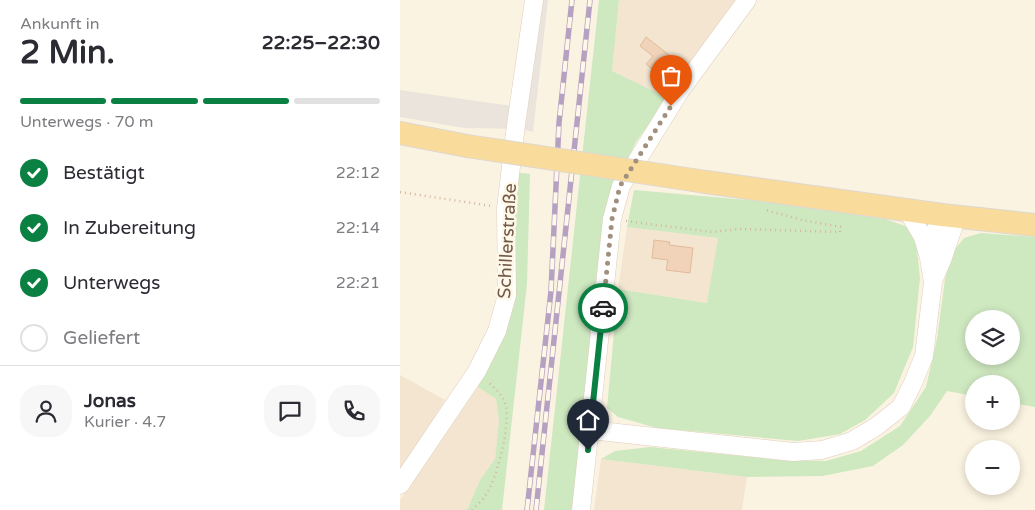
<!DOCTYPE html>
<html lang="de">
<head>
<meta charset="utf-8">
<style>
  body { margin:0; font-family:"Varela Round",sans-serif; background:#f7f7f7; color:#2b2b33; height:100vh; display:flex; flex-direction:column; font-size:19px; white-space:nowrap }
  * { box-sizing:border-box; margin:0 }
  p { font-size:16px; color:#7c7c81 }
  .icon { flex:none; width:28px; height:28px; fill:none; stroke:currentColor; stroke-width:2; stroke-linecap:round; stroke-linejoin:round }
  .map { position:relative; flex:1; overflow:hidden }
  .sheet { display:flex; flex-direction:column; background:#fff; width:400px }
  .sheet>* { flex:none }
  .tools { position:absolute; left:565px; top:310px; display:grid; gap:10px }
  .tools a { display:grid; place-items:center; width:55px; height:55px; border-radius:50%; background:#fff; box-shadow:0 2px 8px #0003; font-size:25px }
  .pin { position:absolute; display:grid; place-items:center; width:42px; height:42px; color:#fff; margin:-51px -21px; border-radius:50% 50% 50% 0; rotate:-45deg; box-shadow:0 0 5px #0007 }
  .pin .icon { rotate:45deg }
  .courier { position:absolute; display:grid; place-items:center; width:50px; height:50px; margin:-25px; border:4px solid #0b8043; border-radius:50%; background:#fff; color:#222; box-shadow:0 1px 6px #0007 }
  .overview em { font-style:normal; font-weight:700 }
  .overview div { display:flex; flex-direction:column-reverse }
  .overview { display:flex; align-items:center; justify-content:space-between; height:85px; padding:0 20px }
  h1 { font-size:32px; font-weight:700; line-height:38px }
  .bar { display:grid; grid-template-columns:repeat(4,1fr); gap:8px 5px; align-content:center; height:60px; padding:0 20px }
  .bar i { height:6px; border-radius:4px; background:#e1e1e2 }
  .bar .on { background:#0b8043 }
  .bar p { grid-column:span 4 }
  .line { display:flex; align-items:center; gap:12px; padding:0 20px; border-top:1px solid #e1e1e2 }
  .line div { flex:1 }
  .round { display:grid; place-items:center; flex:none; width:52px; height:52px; border-radius:20px; background:#f7f7f7 }
  ol { padding:0 20px; list-style:none }
  li { display:flex; align-items:center; gap:15px; height:55px }
  li p { margin-inline-start:auto }
  li .icon { padding:5px; border-radius:50%; background:#0b8043; color:#fff; stroke-width:4 }
  li:last-child { color:#7c7c81 }
  li i { width:28px; height:28px; border:2px solid #e1e1e2; border-radius:50% }
  main { display:flex; flex:1; min-height:0 }
  .map>svg:first-child { display:block }
  .residential { fill:#f3e5d0 }
  .industrial { fill:#eae4dc }
  .green { fill:#cee8c0; fill-rule:evenodd }
  .building { fill:#f0d3b9; stroke:#e2bb9a }
  .lines { fill:none; stroke-linecap:round; stroke-linejoin:round }
  .minor-casing { stroke:#dfcfbd; stroke-width:19 }
  .major-casing { stroke:#ddd7d3; stroke-width:24 }
  .path { stroke:#d4b69d; stroke-width:2.5; stroke-dasharray:1 4; stroke-linecap:butt }
  .minor { stroke:#fff; stroke-width:18 }
  .major { stroke:#f9dc9b; stroke-width:22 }
  .rail-casing { stroke:#b6a1c3; stroke-width:5.5 }
  .rail { stroke:#fff7e7; stroke-width:4; stroke-dasharray:11; stroke-linecap:butt }
  .major-bridge-casing { stroke:#ddd7d3; stroke-width:24; stroke-linecap:butt }
  .major-bridge { stroke:#f9dc9b; stroke-width:22 }
  .done { stroke:#a1907e; stroke-width:5; stroke-dasharray:0 9 }
  .route { stroke:#0b8043; stroke-width:6 }
  .labels { text-anchor:middle; stroke-width:5; stroke-linejoin:round; paint-order:stroke }
  .street-label { font-size:18px; fill:#715a49; stroke:#fff7e7 }
</style>
</head>
<body>
<main>
<section class="sheet">
<div class="overview"><div><h1>2 Min.</h1><p>Ankunft in</p></div><em>22:25–22:30</em></div>
<div class="bar"><i class="on"></i><i class="on"></i><i class="on"></i><i></i><p>Unterwegs · 70 m</p></div>
<ol>
<li><svg class="icon" aria-label="check" viewBox="0 0 24 24"><path d="M5 12l5 5 9-10"/></svg>Bestätigt<p>22:12</p></li>
<li><svg class="icon" aria-label="check" viewBox="0 0 24 24"><path d="M5 12l5 5 9-10"/></svg>In Zubereitung<p>22:14</p></li>
<li><svg class="icon" aria-label="check" viewBox="0 0 24 24"><path d="M5 12l5 5 9-10"/></svg>Unterwegs<p>22:21</p></li>
<li><i></i>Geliefert</li>
</ol>
<div class="line" style="height:90px"><a class="round"><svg class="icon" aria-label="person" viewBox="0 0 24 24"><circle cx="12" cy="8" r="4"/><path d="M4 21q1-7 8-7t8 7"/></svg></a><div><b>Jonas</b><p>Kurier · 4.7</p></div><a class="round"><svg class="icon" aria-label="chat" viewBox="0 0 24 24"><path d="M4 5h16v11H9l-5 4z"/></svg></a><a class="round"><svg class="icon" aria-label="phone" viewBox="0 0 24 24"><path d="M5 4h4l2 5-3 2q2 4 5 5l2-3 5 2v4C11 20 4 13 5 4z"/></svg></a></div>
</section>
<div class="map">
<svg width="635" height="510" viewBox="0 0 635 510">
  <rect width="100%" height="100%" fill="#fbf3e1"/>
  <path class="residential" d="M 219,0 L 340,0 L 268,98 L 212,71 Z
    M 227,227 L 318,238 L 308,303 L 218,289 Z
    M 0,375 L 45,400 L 0,473 Z
    M 78,387 L 96,399 L 99,421 L 95,460 L 80,480 L 67,510 L 0,510 L 0,500 Z
    M 201,459 L 347,477 L 342,510 L 194,510 Z"/>
  <path class="industrial" d="M 126,0 L 148,0 L 133,132 L 122,129 L 64,128 L 0,117 L 0,90 L 112,106 Z"/>
  <path class="green" d="M 199,0 L 219,0 L 212,71 L 268,98 L 236,142 L 213,190 L 184,404 L 172,510 L 144,510 Z
    M 115,172 L 130,174 L 127,284 L 102,510 L 67,510 L 80,480 L 95,459 L 99,421 L 96,399 L 78,387 L 112,308 Z
    M 234,190 L 359,201 L 485,219 L 508,227 L 516,240 L 520,278 L 513,347 L 494,393 L 465,420 L 440,434 L 398,441 L 257,428 L 218,417 L 207,408 L 218,289 L 307,303 L 318,238 L 227,227 Z
    M 581,233 L 635,237 L 635,407 L 611,403 L 611,384 L 574,384 L 574,396 L 547,391 L 530,416 L 503,445 L 473,466 L 422,476 L 347,477 L 201,459 L 215,451 L 250,447 L 382,460 L 426,461 L 461,451 L 500,426 L 526,387 L 537,339 L 545,279 L 552,253 L 564,238 ZM 574,319 L 611,319 L 611,356 L 574,356 Z"/>
  <path class="building" d="M 246,37 L 273,58 L 260,75 L 246,64 L 253,56 L 240,46 Z
    M 254,240 L 270,242 L 269,245 L 293,248 L 290,273 L 266,270 L 268,260 L 252,258 Z"/>
  <g class="lines">
    <g class="minor-casing">
      <path id="minor" d="M 530,255 L 531,241 L 542,215
        M 533,281 L 542,260 L 557,216
        M 190,430 L 393,452 L 422,450 L 452,441 L 477,426 L 501,407 L 513,383 L 524,356 L 533,282 L 529,258 L 523,237 L 507,210
        M 0,485 L 77,371 L 97,331 L 107,295 L 106,208 L 116,125 L 134,0
        M 181,510 L 212,219 L 221,186 L 235,164 L 280,91 L 347,0"/>
    </g>
    <g class="major-casing">
      <path id="major" d="M 0,133 L 67,146
        M 306,182 L 542,215 L 635,225"/>
    </g>
    <path class="path" d="M 0,192 L 92,206
      M 226,221 L 312,232 L 341,229 L 440,232 L 441,227 L 402,220 L 366,210
      M 72,510 C 76,506 82,501 85,496 C 97,480 110,426 106,407 C 104,396 96,389 88,382"/>
    <use href="#minor" class="minor"/>
    <use href="#major" class="major"/>
    <g class="rail-casing">
      <path id="rail" d="M 127,510 L 151,291 L 159,123 L 172,0
        M 136,510 L 190,0"/>
    </g>
    <use href="#rail" class="rail"/>
    <g class="major-bridge-casing">
      <path id="major-bridge" d="M 67,146 L 306,182"/>
    </g>
    <use href="#major-bridge" class="major-bridge"/>
  </g>
  <g class="lines">
    <path class="done" d="M 203,308 L 212,219 L 220,186 L 271,106"/>
    <path class="route" d="M 188,450 L 203,308"/>
  </g>
  <g class="labels">
    <g class="street-label">
      <text transform="translate(107 241) rotate(-87)" y="6">Schillerstraße</text>
    </g>
  </g>
</svg>
<div class="tools">
<a><svg class="icon" aria-label="layers" viewBox="0 0 24 24"><path d="M12 4l9 5-9 5-9-5zM3 14l9 5 9-5"/></svg></a>
<a>+</a>
<a>−</a>
</div>
<div class="pin" style="left:271px;top:106px;background:#ea580c"><svg class="icon" aria-label="bag" viewBox="0 0 24 24"><path d="M5 8h14l-1 12H6zM9 8a3 3 0 0 1 6 0"/></svg></div>
<div class="pin" style="left:188px;top:450px;background:#1f2937"><svg class="icon" aria-label="home" viewBox="0 0 24 24"><path d="M3 11l9-7 9 7M6 9v11h12V9"/></svg></div>
<div class="courier" style="left:203px;top:308px"><svg class="icon" aria-label="car" viewBox="0 0 24 24"><path d="M5 17H2v-5l4-1 3-4h7l3 4 3 1v5h-3M9 17h6M6 11h13"/><circle cx="7" cy="17" r="2"/><circle cx="17" cy="17" r="2"/></svg></div>
</div>
</main>
</body>
</html>
